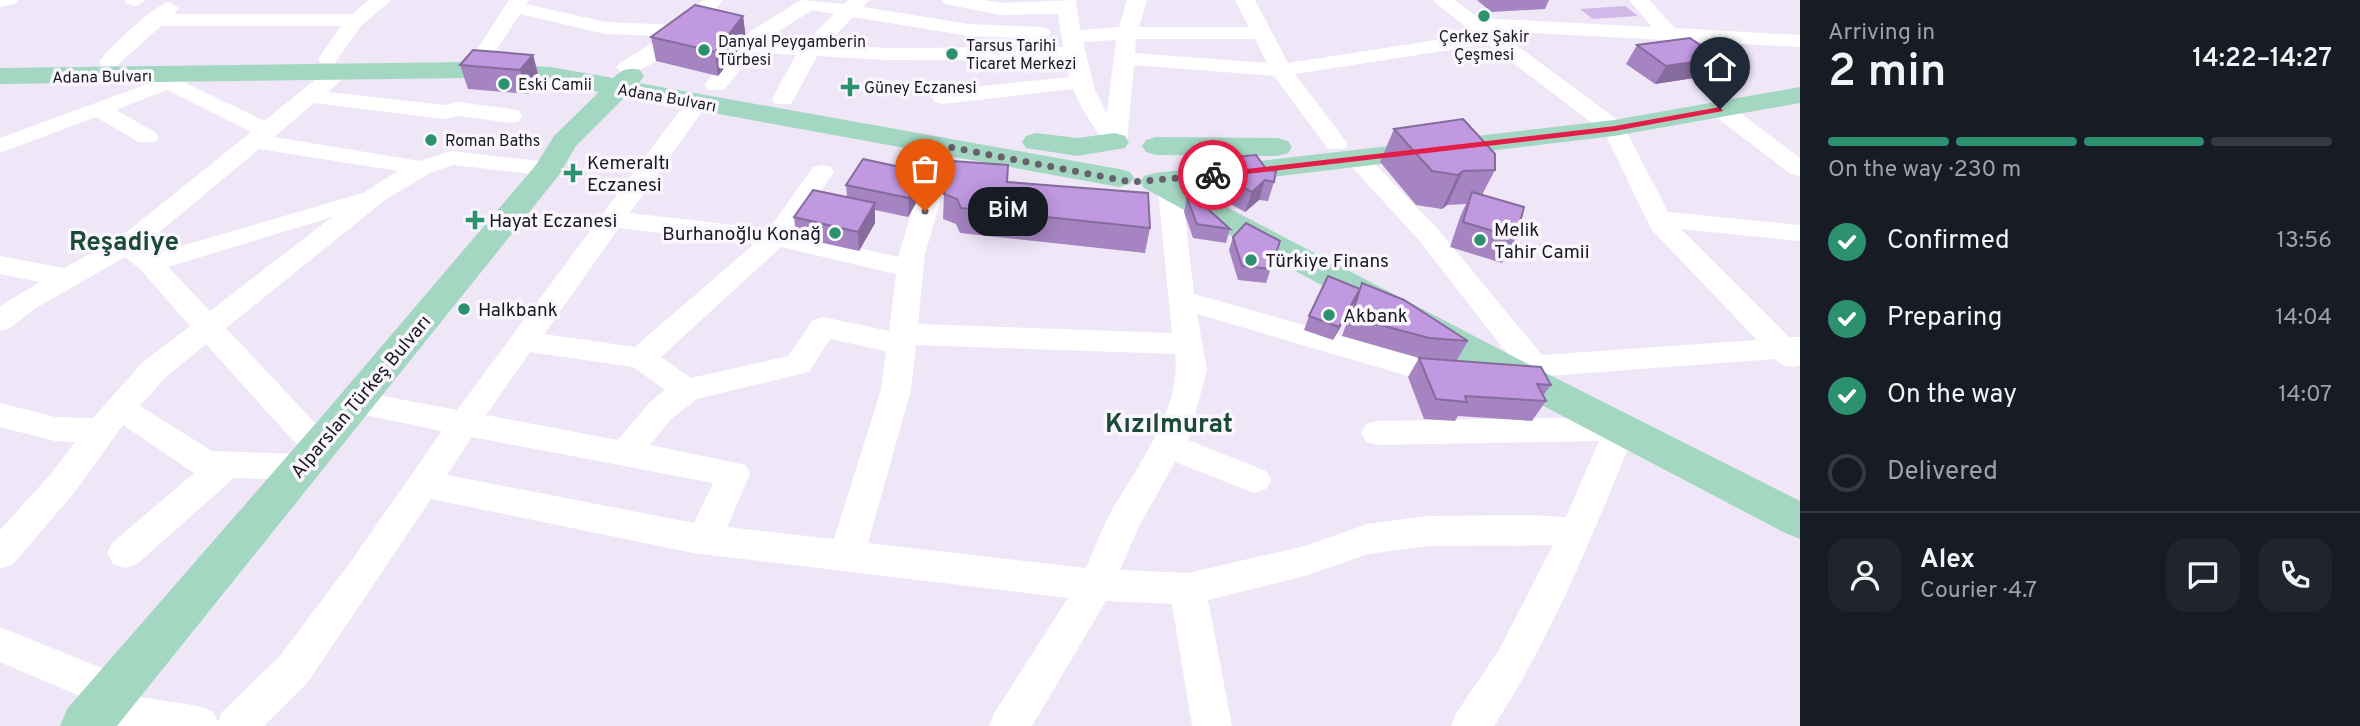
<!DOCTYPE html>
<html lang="en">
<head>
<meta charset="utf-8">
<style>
  body { margin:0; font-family:Overpass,sans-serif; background:#20242c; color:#f1f3f6; height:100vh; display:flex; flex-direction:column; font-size:26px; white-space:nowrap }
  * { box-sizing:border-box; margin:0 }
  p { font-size:23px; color:#9ea1a6 }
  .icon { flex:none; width:38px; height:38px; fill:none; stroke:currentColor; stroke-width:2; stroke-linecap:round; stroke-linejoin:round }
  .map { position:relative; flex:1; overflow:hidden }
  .drawer { display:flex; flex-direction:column; background:#171b24; width:560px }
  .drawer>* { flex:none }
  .pin { position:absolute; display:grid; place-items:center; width:60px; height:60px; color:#fff; margin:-72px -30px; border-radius:50% 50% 50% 0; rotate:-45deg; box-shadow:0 0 7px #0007 }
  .pin .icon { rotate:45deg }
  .courier { position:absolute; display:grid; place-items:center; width:70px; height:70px; margin:-35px; border:5px solid #e11d48; border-radius:50%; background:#fff; color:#222; box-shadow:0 2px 9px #0007 }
  .bubble { position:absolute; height:49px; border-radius:21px; background:#171b24; box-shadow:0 4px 18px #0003; font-size:23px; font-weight:600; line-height:49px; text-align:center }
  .overview em { font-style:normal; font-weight:600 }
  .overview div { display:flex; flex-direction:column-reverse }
  .overview { display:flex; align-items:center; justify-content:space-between; height:119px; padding:0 28px }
  h1 { font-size:46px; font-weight:600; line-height:52px }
  .bar { display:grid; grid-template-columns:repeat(4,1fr); gap:10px 7px; align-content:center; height:84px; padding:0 28px }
  .bar i { height:9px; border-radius:5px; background:#363941 }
  .bar .active { background:#2c916e }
  .bar p { grid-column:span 4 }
  .line { display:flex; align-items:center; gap:18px; padding:0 28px; border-top:2px solid #363941 }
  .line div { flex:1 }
  .round { display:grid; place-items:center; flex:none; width:74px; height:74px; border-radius:21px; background:#20242c }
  ol { padding:0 28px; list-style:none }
  li { display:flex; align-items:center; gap:21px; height:77px }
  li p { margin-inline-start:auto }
  li .icon { padding:7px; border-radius:50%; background:#2c916e; color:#fff; stroke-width:4 }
  li:last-child { color:#9ea1a6 }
  li i { width:38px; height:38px; border:4px solid #363941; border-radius:50% }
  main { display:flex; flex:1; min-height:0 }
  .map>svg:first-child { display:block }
  .green { fill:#d2b7e9 }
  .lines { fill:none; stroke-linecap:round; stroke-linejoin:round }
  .minor { fill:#fff; fill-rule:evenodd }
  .major { fill:#a4d7c2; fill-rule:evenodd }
  .wall { fill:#a584c1 }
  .shaded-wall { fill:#866b9d }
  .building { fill:#c099e0; stroke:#866b9d; stroke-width:2 }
  .route { fill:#e11d48 }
  .done { stroke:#66616c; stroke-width:7; stroke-dasharray:0 12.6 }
  .poi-dot { fill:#2c916e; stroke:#f9f6fd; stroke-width:2.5 }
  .labels { text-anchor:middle; stroke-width:7; stroke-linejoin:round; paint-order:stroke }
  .far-poi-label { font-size:16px; fill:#1d1920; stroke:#f9f6fd; text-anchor:start }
  .far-street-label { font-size:16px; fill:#1d1920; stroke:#f9f6fd }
  .poi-label { font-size:19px; fill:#1d1920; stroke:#f9f6fd; text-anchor:start }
  .street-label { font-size:19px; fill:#1d1920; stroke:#f9f6fd }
  .district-label { font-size:26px; font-weight:bold; fill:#1b4a38; stroke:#f9f6fd }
</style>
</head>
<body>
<main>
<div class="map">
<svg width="1800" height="726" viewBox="0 0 1800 726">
  <rect width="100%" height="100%" fill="#efe6f8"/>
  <path class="green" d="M 1625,6 L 1638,16 L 1593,19 L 1580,9 Z"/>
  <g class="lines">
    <path class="minor" d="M 0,0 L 18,0 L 15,4 L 0,7 Z
      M 124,0 L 146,0 L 136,6 L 127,4 Z
      M 369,0 L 391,0 L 360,27 L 335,63 L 321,63 L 318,59 L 341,26 L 161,26 L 116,66 L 102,66 L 99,62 C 109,48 153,6 169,2 L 179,8 L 174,14 L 352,14 Z
      M 509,0 L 529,0 L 526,4 L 605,22 L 679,25 L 703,0 L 723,0 C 706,23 650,79 620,71 L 616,67 L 620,63 L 664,36 L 605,34 L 520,14 L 489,61 L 475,61 L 472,57 Z
      M 801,0 L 844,4 L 848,0 L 869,0 L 863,7 L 969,24 L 1041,27 L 1048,29 L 1051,33 L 1048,37 L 1041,39 L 969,36 L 853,17 L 827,44 L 886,48 L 1063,47 L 1058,14 L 1001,15 L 945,4 L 942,0 L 984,0 L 1001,3 L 1076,0 L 1080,30 L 1119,27 L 1127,0 L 1147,0 L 1139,27 L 1249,27 L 1235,0 L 1255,0 L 1288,63 L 1475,34 L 1432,0 L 1454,0 L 1479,18 L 1652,27 L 1629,0 L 1649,0 L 1675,28 L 1800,35 L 1800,47 L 1497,31 L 1622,123 L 1668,212 L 1800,225 L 1800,241 L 1681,229 L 1789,337 L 1800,337 L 1800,365 C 1790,368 1783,367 1775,359 L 1534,377 L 1511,383 L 1465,386 L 1418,379 L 1197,314 L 1207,370 L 1188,440 L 1266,471 L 1271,480 L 1266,489 L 1254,493 L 1175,462 L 1139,526 L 1120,570 L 1188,573 L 1305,546 L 1367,524 L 1428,516 L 1529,515 L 1566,517 L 1599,441 L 1377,445 L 1366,442 L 1361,433 L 1366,424 L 1377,421 L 1620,417 L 1631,420 L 1636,429 C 1594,531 1554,633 1494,726 L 1451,726 L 1457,712 L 1499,650 L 1553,545 L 1428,546 L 1368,554 L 1305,576 L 1208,600 L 1232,726 L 1192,726 L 1172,604 L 1106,601 L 1032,726 L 989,726 L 995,712 L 1068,598 L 693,553 L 431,499 L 308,682 L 264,726 L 91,726 L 85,724 L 79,710 L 84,698 L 0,662 L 0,627 L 129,679 L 135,692 L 133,696 L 199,706 L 213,712 L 218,722 L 222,712 L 280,656 L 349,564 L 442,431 L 345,411 L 341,403 L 345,395 L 356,391 L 457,410 L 689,98 L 705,98 L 708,103 L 630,213 L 769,229 L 813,167 L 822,165 L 831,167 L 834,172 L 792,233 L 898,257 L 932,146 L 936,141 L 952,141 L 956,146 L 925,254 L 918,324 L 1172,333 L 1158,191 L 1161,186 L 1170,184 L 1179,186 L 1182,191 L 1194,294 L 1418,357 L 1465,364 L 1513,361 L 1418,239 L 1350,165 L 1346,160 L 1350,155 L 1366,155 L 1436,227 L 1542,355 L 1757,340 L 1652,230 L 1604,132 L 1488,44 L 1295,74 L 1348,144 L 1344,149 L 1328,149 L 1274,76 L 1134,65 L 1127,142 L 1123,147 L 1107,147 L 1083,110 L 1073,89 L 943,104 L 935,102 L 932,97 L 935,92 L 943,90 L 1069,77 L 1066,59 L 886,60 L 817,56 L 794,99 L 791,104 L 775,104 L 772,99 L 796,55 L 754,52 L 724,90 L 708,90 L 705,85 L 708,80 L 752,30 ZM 812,10 L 834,14 L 805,43 L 764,41 ZM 1136,39 L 1255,39 L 1267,63 L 1135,53 ZM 1116,40 L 1107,113 L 1095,91 L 1083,42 ZM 619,228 L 754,244 L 635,347 L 544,334 ZM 781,247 L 896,274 L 889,331 L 823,317 L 813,320 L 788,356 L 691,378 L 661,357 ZM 830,339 L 886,351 L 881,390 L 834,539 L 727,527 L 750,474 L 746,465 L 650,445 L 671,419 L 697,399 L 809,372 ZM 916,345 L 1175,354 C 1182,407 1139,464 1113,508 C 1102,527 1095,548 1086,568 L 868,543 L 911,390 ZM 530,352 L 633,367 L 665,390 L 649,403 L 618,440 L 486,415 ZM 472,437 L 713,483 L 694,523 L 447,475 Z
      M 339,66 L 347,67 L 350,72 L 328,92 L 444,105 L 458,102 L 511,109 L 519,111 L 522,116 L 519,121 L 511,123 L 458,116 L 444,119 L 314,103 L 274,137 L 420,161 L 451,151 L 548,162 L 557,164 L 560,169 L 557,174 L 548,176 L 453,165 L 430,173 L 385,200 L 226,328 L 329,438 L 334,447 L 329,456 L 318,460 L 307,456 L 206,344 L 165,378 L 140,406 L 212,451 L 300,454 L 312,458 L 316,467 L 312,476 L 300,480 L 234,478 L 137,564 L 125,568 L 113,564 L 107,553 L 113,542 L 194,473 L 123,425 L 74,493 L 12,565 L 0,569 L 0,530 L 50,475 L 75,442 L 55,441 L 0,427 L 0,403 L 55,417 L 93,418 L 143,362 L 190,326 L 141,270 L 125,257 L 36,308 L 10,328 L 0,331 L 0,306 L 40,282 L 0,274 L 0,256 L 64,268 L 118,239 L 251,132 L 167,90 L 116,110 L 155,132 L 159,137 L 155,142 L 139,142 L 96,117 L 0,153 L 0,138 L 191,68 L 199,69 L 202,74 L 199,79 L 186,83 L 264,121 L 331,67 ZM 259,149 L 398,171 L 363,193 L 154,254 L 144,245 ZM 332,217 L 210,311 L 168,267 Z
      M 1720,102 L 1728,104 L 1800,158 L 1800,176 L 1791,174 L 1712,114 L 1709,109 L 1712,104 Z"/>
    <path class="major" d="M 468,62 L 550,67 L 613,78 C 622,70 628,67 640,70 L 644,76 L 639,83 L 1119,169 L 1130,172 L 1134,178 L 1130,184 L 1119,187 L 625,97 L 576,146 L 559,175 L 117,726 L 60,726 L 67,709 L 323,415 L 536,165 L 554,136 L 599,92 L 550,83 L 468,78 L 0,84 L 0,68 Z
      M 1800,87 L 1800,103 L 1614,136 L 1188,187 L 1524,362 L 1800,501 L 1800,539 L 1785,533 L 1498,382 L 1144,188 L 1140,182 L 1144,176 L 1155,173 L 1614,120 Z
      M 1036,133 L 1077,138 L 1115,133 L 1125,136 L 1129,142 L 1125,148 L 1077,156 L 1026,148 L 1022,142 L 1026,136 Z
      M 1156,137 L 1278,138 L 1288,141 L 1292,147 L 1288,153 L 1278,156 L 1156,155 L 1146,152 L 1142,146 L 1146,140 Z"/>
  </g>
  <path class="wall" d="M 1477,0 L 1549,0 L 1545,9 L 1491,12 Z
    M 743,16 L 746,40 L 718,76 L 656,61 L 651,37 Z
    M 1637,45 L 1707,76 L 1655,84 L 1626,64 Z
    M 533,55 L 539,78 L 528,94 L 468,89 L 460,65 Z
    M 1394,129 L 1495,170 L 1482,195 L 1516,238 L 1502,263 L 1450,247 L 1460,217 L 1466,204 L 1447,205 L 1442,209 L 1416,205 L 1380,162 Z
    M 1214,159 L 1274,182 L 1268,201 L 1259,200 L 1245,212 L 1205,190 Z
    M 923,172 L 923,191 L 908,217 L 875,210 L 875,223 L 859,251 L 796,237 L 794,217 L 847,197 L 846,185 Z
    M 1007,182 L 1150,228 L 1145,253 L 960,233 L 956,224 L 943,219 L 944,194 Z
    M 1187,198 L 1209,210 L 1230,229 L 1226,243 L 1193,238 L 1184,212 Z
    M 1233,237 L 1280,241 L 1266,283 L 1238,280 L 1229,250 Z
    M 1362,283 L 1468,341 L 1457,360 L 1551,385 L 1543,396 L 1546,401 L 1532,421 L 1458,416 L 1455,421 L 1424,419 L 1408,377 L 1419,358 L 1342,336 L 1354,303 L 1333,340 L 1304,330 L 1309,316 L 1360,289 Z"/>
  <path class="shaded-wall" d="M 743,16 L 746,40 L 718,76 L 715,52 Z
    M 533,55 L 539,78 L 528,94 L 520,70 Z
    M 1719,58 L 1707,76 L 1655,84 L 1666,66 Z
    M 1463,171 L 1447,205 L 1442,209 L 1458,175 Z
    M 923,172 L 923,191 L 908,217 L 909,198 Z
    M 1265,180 L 1259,200 L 1245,212 L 1252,192 Z
    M 875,203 L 875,223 L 859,251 L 858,232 Z
    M 1360,289 L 1354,303 L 1333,340 L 1339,327 Z"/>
  <path class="building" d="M 695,5 L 743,16 L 715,52 L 651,37 Z
    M 1690,38 L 1719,58 L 1666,66 L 1637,45 Z
    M 473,50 L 533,55 L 520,70 L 460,65 Z
    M 1463,119 L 1495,154 L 1495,170 L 1463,171 L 1458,175 L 1432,171 L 1394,129 Z
    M 1256,155 L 1267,170 L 1276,171 L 1274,182 L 1265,180 L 1252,192 L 1210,171 L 1214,159 Z
    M 863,159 L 923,172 L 909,198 L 846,185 Z
    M 952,161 L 1008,165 L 1007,182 L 1148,193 L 1150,228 L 961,208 L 957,199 L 944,194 Z
    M 813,190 L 875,203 L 858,232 L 794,217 Z
    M 1472,192 L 1524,207 L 1516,238 L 1463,222 Z
    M 1194,196 L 1211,203 L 1208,209 L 1230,229 L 1197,224 L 1187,198 Z
    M 1246,223 L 1280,241 L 1271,269 L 1242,266 L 1233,237 Z
    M 1328,276 L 1360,289 L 1339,327 L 1309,316 Z
    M 1362,283 L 1404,300 L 1468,341 L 1429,338 L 1351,317 Z
    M 1419,358 L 1541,367 L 1551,385 L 1537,384 L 1546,401 L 1465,396 L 1467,402 L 1436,399 Z"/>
  <path class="route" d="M 1720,107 L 1723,111 L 1615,131 L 1213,178 L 1209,175 L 1213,173 L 1615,126 Z"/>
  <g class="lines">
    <path class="done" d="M 925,211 L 944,146 L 1131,182 L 1213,175"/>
  </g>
  <g class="poi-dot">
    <circle cx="1484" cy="16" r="7"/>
    <circle cx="704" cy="50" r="7"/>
    <circle cx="952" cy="54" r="7"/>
    <circle cx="504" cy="84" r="7"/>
    <path d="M846.5 76.5h7v7h7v7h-7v7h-7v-7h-7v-7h7z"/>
    <circle cx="431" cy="140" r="7"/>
    <path d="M569.5 162.5h7v7h7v7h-7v7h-7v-7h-7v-7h7z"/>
    <path d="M471.5 209.5h7v7h7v7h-7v7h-7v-7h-7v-7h7z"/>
    <circle cx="835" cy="233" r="7"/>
    <circle cx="1480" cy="240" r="7"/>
    <circle cx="1251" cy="260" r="7"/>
    <circle cx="464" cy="309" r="7"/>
    <circle cx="1329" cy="315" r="7"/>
  </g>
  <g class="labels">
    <g class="far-poi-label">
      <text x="1484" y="42" text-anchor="middle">Çerkez Şakir<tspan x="1484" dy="18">Çeşmesi</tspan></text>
      <text x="718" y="47">Danyal Peygamberin<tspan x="718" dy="18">Türbesi</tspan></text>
      <text x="966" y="51">Tarsus Tarihi<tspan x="966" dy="18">Ticaret Merkezi</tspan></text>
      <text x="518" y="90">Eski Camii</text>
      <text x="864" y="93">Güney Eczanesi</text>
      <text x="445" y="146">Roman Baths</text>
    </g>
    <g class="far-street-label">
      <text transform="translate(102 76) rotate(-1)" y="6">Adana Bulvarı</text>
      <text transform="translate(667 97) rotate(10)" y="6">Adana Bulvarı</text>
    </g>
    <g class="poi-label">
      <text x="587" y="169">Kemeraltı<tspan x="587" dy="22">Eczanesi</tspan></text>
      <text x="489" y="227">Hayat Eczanesi</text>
      <text x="1494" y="236">Melik<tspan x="1494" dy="22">Tahir Camii</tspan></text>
      <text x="821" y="240" text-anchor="end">Burhanoğlu Konağ</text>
      <text x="1265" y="267">Türkiye Finans</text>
      <text x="478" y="316">Halkbank</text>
      <text x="1343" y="322">Akbank</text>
    </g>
    <g class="street-label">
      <text transform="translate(360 396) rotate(-50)" y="7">Alparslan Türkeş Bulvarı</text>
    </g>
    <g class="district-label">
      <text x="124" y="250">Reşadiye</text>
      <text x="1169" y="432">Kızılmurat</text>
    </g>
  </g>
</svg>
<div class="pin" style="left:925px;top:211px;background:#ea580c"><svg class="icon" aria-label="bag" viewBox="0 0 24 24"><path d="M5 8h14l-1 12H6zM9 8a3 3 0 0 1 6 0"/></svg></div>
<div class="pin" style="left:1720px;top:109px;background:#1f2937"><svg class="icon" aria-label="home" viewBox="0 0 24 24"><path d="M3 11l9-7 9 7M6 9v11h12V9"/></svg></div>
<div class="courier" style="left:1213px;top:175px"><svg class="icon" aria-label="bike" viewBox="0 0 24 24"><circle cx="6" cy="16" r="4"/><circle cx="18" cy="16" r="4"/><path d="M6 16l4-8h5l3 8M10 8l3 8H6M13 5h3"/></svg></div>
<div class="bubble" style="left:968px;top:187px;width:80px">BİM</div>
</div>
<section class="drawer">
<div class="overview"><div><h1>2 min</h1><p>Arriving in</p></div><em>14:22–14:27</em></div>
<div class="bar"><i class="active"></i><i class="active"></i><i class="active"></i><i></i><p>On the way · 230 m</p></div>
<ol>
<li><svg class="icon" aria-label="check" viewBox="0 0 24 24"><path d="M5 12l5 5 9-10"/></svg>Confirmed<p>13:56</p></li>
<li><svg class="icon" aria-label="check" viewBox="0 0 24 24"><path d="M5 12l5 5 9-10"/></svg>Preparing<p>14:04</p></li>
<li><svg class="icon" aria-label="check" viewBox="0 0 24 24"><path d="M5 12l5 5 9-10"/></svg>On the way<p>14:07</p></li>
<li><i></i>Delivered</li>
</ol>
<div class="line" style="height:126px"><a class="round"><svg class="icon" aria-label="person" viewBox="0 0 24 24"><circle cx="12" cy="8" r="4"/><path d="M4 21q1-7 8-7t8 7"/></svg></a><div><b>Alex</b><p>Courier · 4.7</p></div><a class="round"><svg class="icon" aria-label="chat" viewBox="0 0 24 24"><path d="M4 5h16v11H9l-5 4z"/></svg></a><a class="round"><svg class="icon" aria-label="phone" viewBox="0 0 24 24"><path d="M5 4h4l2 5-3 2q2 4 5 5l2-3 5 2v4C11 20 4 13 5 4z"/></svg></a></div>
</section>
</main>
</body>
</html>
